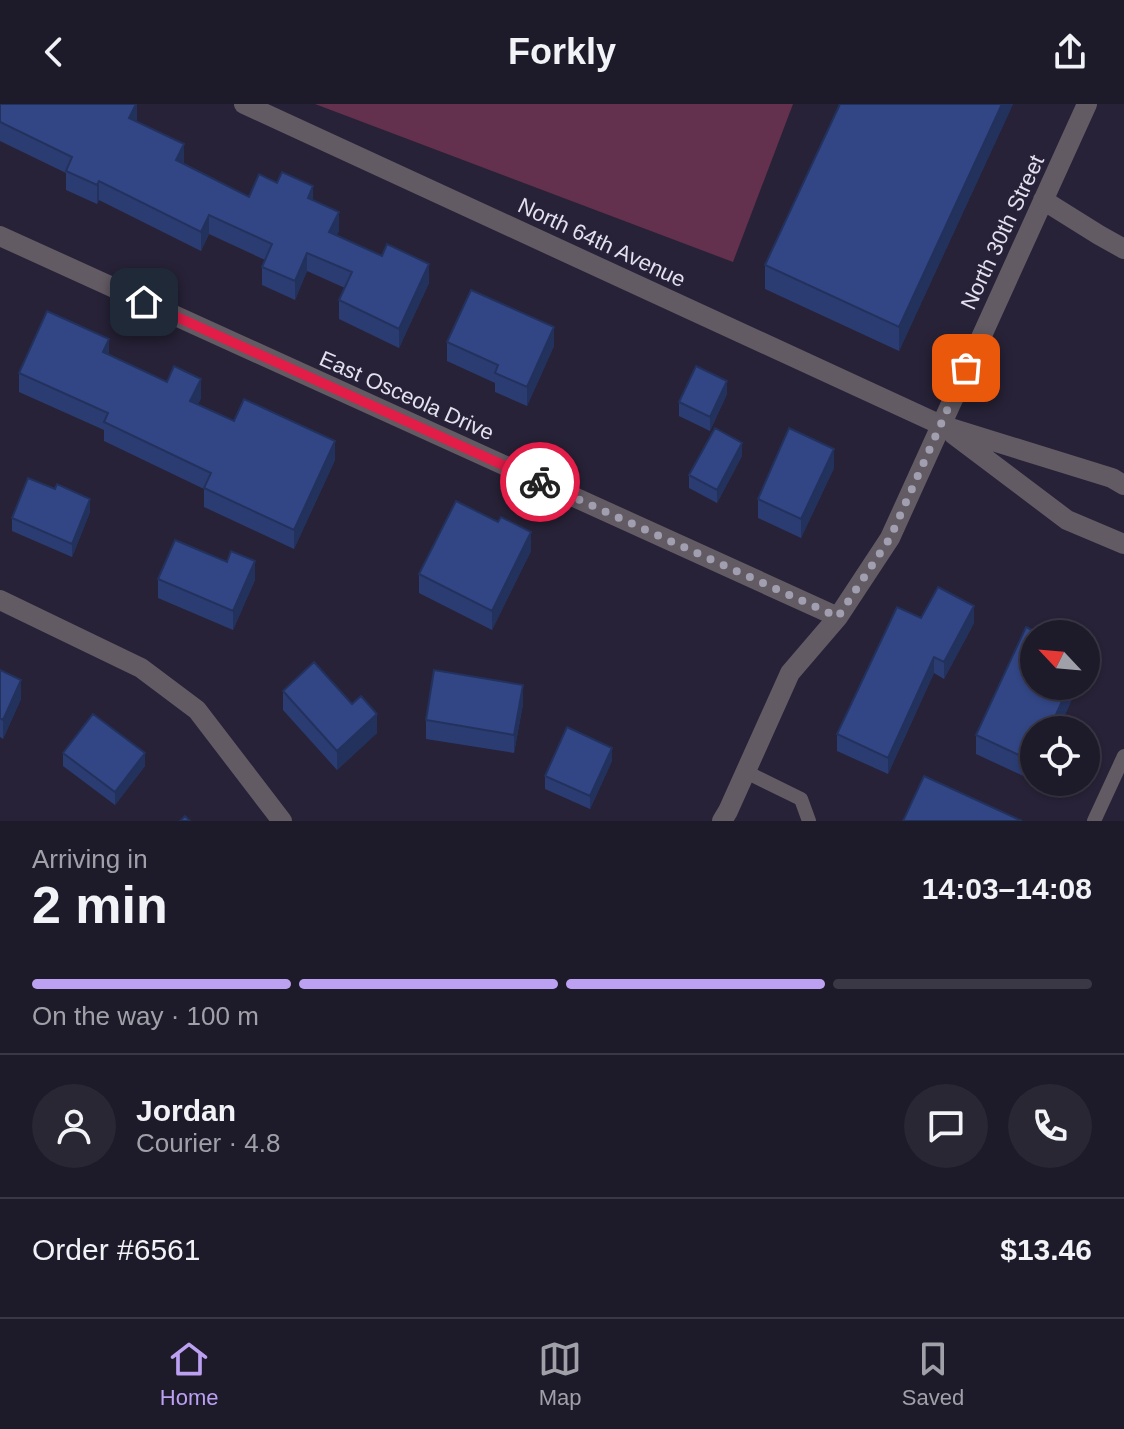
<!DOCTYPE html>
<html lang="en">
<head>
<meta charset="utf-8">
<style>
  body { margin:0; font-family:Helvetica,sans-serif; background:#2a2735; color:#f1f3f6; height:100vh; display:flex; flex-direction:column; font-size:30px; white-space:nowrap }
  * { box-sizing:border-box; margin:0 }
  p { font-size:26px; color:#a0a1a8 }
  .icon { flex:none; width:44px; height:44px; fill:none; stroke:currentColor; stroke-width:2; stroke-linecap:round; stroke-linejoin:round }
  .map { position:relative; height:717px; overflow:hidden }
  .sheet { display:flex; flex-direction:column; background:#1d1a29; flex:1 }
  .sheet>* { flex:none }
  .needle { width:52px; rotate:296deg }
  .controls { position:absolute; left:1020px; top:516px; display:grid; gap:16px }
  .controls a { display:grid; place-items:center; width:80px; height:80px; border-radius:50%; background:#1d1a29; box-shadow:0 2px 6px #0004,0 0 0 2px #3b3846; font-size:40px }
  .pin { position:absolute; display:grid; place-items:center; width:68px; height:68px; color:#fff; margin:-34px; border-radius:16px; box-shadow:0 4px 12px #0006 }
  .courier { position:absolute; display:grid; place-items:center; width:80px; height:80px; margin:-40px; border:6px solid #e11d48; border-radius:50%; background:#fff; color:#222; box-shadow:0 2px 10px #0007 }
  .headline em { font-style:normal; font-weight:800 }
  .headline div { display:flex; flex-direction:column-reverse }
  .headline { display:flex; align-items:center; justify-content:space-between; height:136px; padding:0 32px }
  h1 { font-size:52px; font-weight:800; line-height:60px }
  .bar { display:grid; grid-template-columns:repeat(4,1fr); gap:12px 8px; align-content:center; height:96px; padding:0 32px }
  .bar i { height:10px; border-radius:6px; background:#3b3846 }
  .bar .active { background:#bca0f2 }
  .bar p { grid-column:span 4 }
  .line { display:flex; align-items:center; gap:20px; padding:0 32px; border-top:2px solid #3b3846 }
  .line div { flex:1 }
  .round { display:grid; place-items:center; flex:none; width:84px; height:84px; border-radius:42px; background:#2a2735 }
  header { display:flex; justify-content:space-between; align-items:center; height:104px; padding:0 32px; background:#1d1a29; font-size:36px; font-weight:800 }
  .dock { display:flex; justify-content:space-around; align-items:center; height:112px; border-top:2px solid #3b3846; background:#1d1a29; font-size:22px; color:#a0a1a8 }
  .dock a { display:grid; justify-items:center; gap:4px }
  .dock .active { color:#bca0f2 }
  .map>svg:first-child { display:block }
  .green { fill:#63304d }
  .lines { fill:none; stroke-linecap:round; stroke-linejoin:round }
  .service { stroke:#635b64; stroke-width:14 }
  .minor { stroke:#635b64; stroke-width:20 }
  .tertiary { stroke:#635b64; stroke-width:20 }
  .wall { fill:#2b3c72 }
  .shaded-wall { fill:#23315d }
  .building { fill:#324685; stroke:#23315d; stroke-width:2 }
  .done { stroke:#a19eaf; stroke-width:8; stroke-dasharray:0 14.4 }
  .route { stroke:#e11d48; stroke-width:10 }
  .labels { text-anchor:middle; stroke-width:6; stroke-linejoin:round; paint-order:stroke }
  .street-label { font-size:22px; fill:#e3e0ef; stroke:#272237 }
</style>
</head>
<body>
<header><svg class="icon" aria-label="back" viewBox="0 0 24 24"><path d="M15 5l-7 7 7 7"/></svg>Forkly<svg class="icon" aria-label="share" viewBox="0 0 24 24"><path d="M12 15V3M7 8l5-5 5 5M5 13v7h14v-7"/></svg></header>
<div class="map">
<svg width="1124" height="717" viewBox="0 0 1124 717">
  <rect width="100%" height="100%" fill="#272237"/>
  <path class="green" d="M 315,0 L 793,0 L 733,158 Z"/>
  <g class="lines">
    <path class="service" d="M 746,668 L 801,695 L 809,717
      M 1094,717 L 1124,652"/>
    <path class="minor" d="M 1043,96 L 1099,131 L 1124,145
      M 0,132 L 838,513
      M 0,496 L 141,564 L 197,606 L 282,717
      M 722,717 L 728,707 L 790,569 L 838,513 L 890,434 L 1087,0"/>
    <path class="tertiary" d="M 244,0 L 941,321 L 1112,374 L 1124,381
      M 953,330 L 1067,416 L 1124,440"/>
  </g>
  <path class="wall" d="M 0,0 L 137,0 L 136,17 L 183,60 L 249,93 L 313,96 L 339,127 L 336,131 L 429,179 L 399,244 L 339,215 L 339,196 L 345,184 L 307,167 L 295,196 L 262,181 L 262,163 L 265,156 L 209,130 L 201,147 L 99,96 L 97,100 L 66,86 L 66,69 L 0,37 Z
    M 840,0 L 1013,0 L 899,247 L 765,185 L 765,161 Z
    M 447,238 L 554,242 L 527,302 L 495,288 L 495,279 L 447,257 Z
    M 109,251 L 201,294 L 198,300 L 234,317 L 335,356 L 294,445 L 204,403 L 204,385 L 104,337 L 104,326 L 19,288 L 19,269 Z
    M 727,290 L 710,327 L 679,312 L 679,298 Z
    M 742,352 L 717,399 L 689,384 L 689,371 Z
    M 834,364 L 801,434 L 758,414 L 758,395 Z
    M 90,408 L 72,453 L 12,427 L 12,414 Z
    M 498,418 L 531,447 L 492,526 L 419,489 L 419,470 Z
    M 158,475 L 255,476 L 233,526 L 158,494 Z
    M 974,519 L 944,575 L 934,569 L 888,670 L 837,647 L 837,630 Z
    M 0,566 L 21,595 L 3,635 L 0,633 Z
    M 1078,582 L 1058,626 L 1034,626 L 1034,677 L 976,650 L 976,631 Z
    M 283,587 L 377,629 L 337,666 L 283,606 Z
    M 523,600 L 514,649 L 426,635 L 426,616 Z
    M 63,649 L 145,662 L 115,701 L 63,662 Z
    M 612,657 L 590,705 L 545,685 L 545,672 Z"/>
  <path class="shaded-wall" d="M 136,0 L 137,0 L 137,16 L 129,33 L 129,14 Z
    M 1002,0 L 1013,0 L 899,247 L 899,223 Z
    M 184,40 L 184,59 L 176,75 L 176,56 Z
    M 99,77 L 99,96 L 97,100 L 97,81 Z
    M 313,82 L 313,101 L 308,94 Z
    M 339,108 L 339,127 L 329,147 L 329,128 Z
    M 209,111 L 209,130 L 201,147 L 201,128 Z
    M 307,149 L 307,167 L 295,196 L 295,177 Z
    M 429,160 L 429,179 L 399,244 L 399,225 Z
    M 554,223 L 554,242 L 527,302 L 527,283 Z
    M 109,235 L 109,253 L 103,248 Z
    M 201,275 L 201,294 L 190,316 L 190,297 Z
    M 727,277 L 727,290 L 710,327 L 710,313 Z
    M 335,337 L 335,356 L 294,445 L 294,426 Z
    M 742,339 L 742,352 L 717,399 L 717,386 Z
    M 834,345 L 834,364 L 801,434 L 801,415 Z
    M 90,395 L 90,408 L 72,453 L 72,440 Z
    M 531,428 L 531,447 L 492,526 L 492,507 Z
    M 255,457 L 255,476 L 233,526 L 233,507 Z
    M 974,502 L 974,519 L 944,575 L 944,558 Z
    M 934,553 L 934,569 L 888,670 L 888,654 Z
    M 21,576 L 21,595 L 3,635 L 3,616 Z
    M 523,581 L 523,600 L 514,649 L 514,631 Z
    M 1069,582 L 1078,582 L 1058,626 L 1049,626 Z
    M 377,610 L 377,629 L 337,666 L 337,647 Z
    M 612,644 L 612,657 L 590,705 L 590,692 Z
    M 145,649 L 145,662 L 115,701 L 115,688 Z"/>
  <path class="building" d="M 0,0 L 136,0 L 129,14 L 184,40 L 176,56 L 249,93 L 259,70 L 277,79 L 282,68 L 313,82 L 308,94 L 339,108 L 329,128 L 382,152 L 387,140 L 429,160 L 399,225 L 339,196 L 352,168 L 307,149 L 295,177 L 262,163 L 272,140 L 209,111 L 201,128 L 99,77 L 97,81 L 66,67 L 72,53 L 0,18 Z
    M 840,0 L 1002,0 L 899,223 L 765,161 Z
    M 471,186 L 554,223 L 527,283 L 495,269 L 498,261 L 447,238 Z
    M 47,207 L 109,235 L 103,248 L 167,278 L 174,262 L 201,275 L 190,297 L 234,317 L 244,295 L 335,337 L 294,426 L 204,384 L 211,369 L 104,318 L 108,309 L 19,269 Z
    M 696,262 L 727,277 L 710,313 L 679,298 Z
    M 715,324 L 742,339 L 717,386 L 689,371 Z
    M 789,324 L 834,345 L 801,415 L 758,395 Z
    M 28,374 L 55,385 L 57,380 L 90,395 L 72,440 L 12,414 Z
    M 456,397 L 498,418 L 501,413 L 531,428 L 492,507 L 419,470 Z
    M 175,436 L 227,458 L 231,447 L 255,457 L 233,507 L 158,475 Z
    M 938,483 L 974,502 L 944,558 L 934,553 L 888,654 L 837,630 L 897,503 L 921,514 Z
    M 1026,523 L 1040,530 L 1034,530 L 1034,582 L 1069,582 L 1049,626 L 1034,626 L 1034,658 L 976,631 Z
    M 314,558 L 352,600 L 361,592 L 377,610 L 337,647 L 283,587 Z
    M 0,566 L 21,576 L 3,616 L 0,614 Z
    M 434,566 L 523,581 L 514,631 L 426,616 Z
    M 93,610 L 145,649 L 115,688 L 63,649 Z
    M 567,623 L 612,644 L 590,692 L 545,672 Z
    M 924,672 L 1022,717 L 903,717 Z
    M 185,712 L 190,717 L 180,717 Z"/>
  <g class="lines">
    <path class="done" d="M 540,378 L 838,513 L 890,434 L 966,264"/>
    <path class="route" d="M 144,198 L 540,378"/>
  </g>
  <g class="labels">
    <g class="street-label">
      <text transform="translate(1002 128) rotate(-65)" y="8">North 30th Street</text>
      <text transform="translate(602 138) rotate(25)" y="8">North 64th Avenue</text>
      <text transform="translate(407 291) rotate(24)" y="8">East Osceola Drive</text>
    </g>
  </g>
</svg>
<div class="controls">
<a><svg class="needle" viewBox="-14 -14 28 28"><path d="M0-13l5 13h-10z" fill="#e53935"/><path d="M0 13l5-13h-10z" fill="#a0a1a8"/></svg></a>
<a><svg class="icon" aria-label="locate" viewBox="0 0 24 24"><circle cx="12" cy="12" r="6"/><path d="M12 2v4M12 18v4M2 12h4M18 12h4"/></svg></a>
</div>
<div class="pin" style="left:966px;top:264px;background:#ea580c"><svg class="icon" aria-label="bag" viewBox="0 0 24 24"><path d="M5 8h14l-1 12H6zM9 8a3 3 0 0 1 6 0"/></svg></div>
<div class="pin" style="left:144px;top:198px;background:#1f2937"><svg class="icon" aria-label="home" viewBox="0 0 24 24"><path d="M3 11l9-7 9 7M6 9v11h12V9"/></svg></div>
<div class="courier" style="left:540px;top:378px"><svg class="icon" aria-label="bike" viewBox="0 0 24 24"><circle cx="6" cy="16" r="4"/><circle cx="18" cy="16" r="4"/><path d="M6 16l4-8h5l3 8M10 8l3 8H6M13 5h3"/></svg></div>
</div>
<section class="sheet">
<div class="headline"><div><h1>2 min</h1><p>Arriving in</p></div><em>14:03–14:08</em></div>
<div class="bar"><i class="active"></i><i class="active"></i><i class="active"></i><i></i><p>On the way · 100 m</p></div>
<div class="line" style="height:144px"><a class="round"><svg class="icon" aria-label="person" viewBox="0 0 24 24"><circle cx="12" cy="8" r="4"/><path d="M4 21q1-7 8-7t8 7"/></svg></a><div><b>Jordan</b><p>Courier · 4.8</p></div><a class="round"><svg class="icon" aria-label="chat" viewBox="0 0 24 24"><path d="M4 5h16v11H9l-5 4z"/></svg></a><a class="round"><svg class="icon" aria-label="phone" viewBox="0 0 24 24"><path d="M5 4h4l2 5-3 2q2 4 5 5l2-3 5 2v4C11 20 4 13 5 4z"/></svg></a></div>
<div class="line" style="height:104px"><div>Order #6561</div><b>$13.46</b></div>
</section>
<nav class="dock">
<a class="active"><svg class="icon" aria-label="home" viewBox="0 0 24 24"><path d="M3 11l9-7 9 7M6 9v11h12V9"/></svg>Home</a>
<a><svg class="icon" aria-label="map" viewBox="0 0 24 24"><path d="M3 6l6-2 6 2 6-2v14l-6 2-6-2-6 2zM9 4v14M15 6v14"/></svg>Map</a>
<a><svg class="icon" aria-label="saved" viewBox="0 0 24 24"><path d="M7 4h10v16l-5-4-5 4z"/></svg>Saved</a>
</nav>
</body>
</html>
